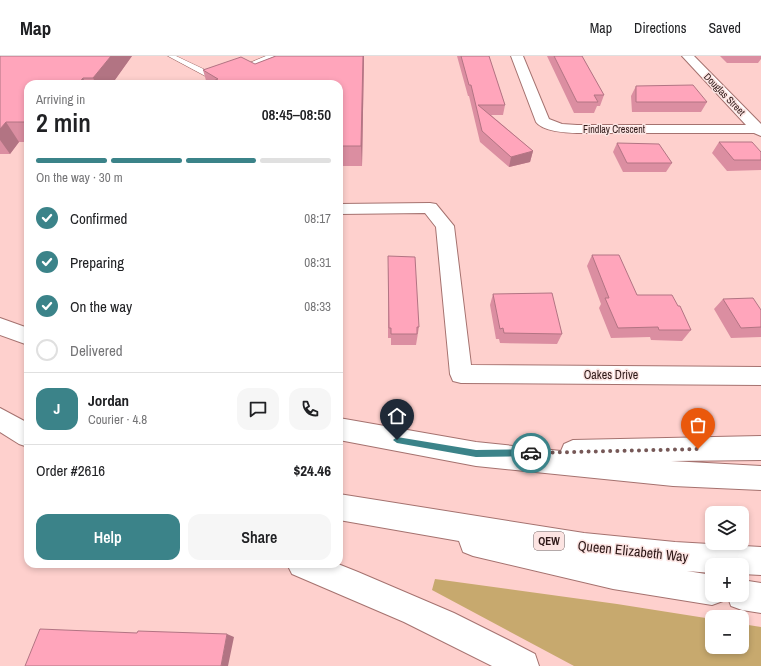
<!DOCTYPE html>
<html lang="en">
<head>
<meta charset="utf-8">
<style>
  body { margin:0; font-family:"Archivo Narrow",sans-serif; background:#f6f6f6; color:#202124; height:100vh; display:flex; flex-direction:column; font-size:15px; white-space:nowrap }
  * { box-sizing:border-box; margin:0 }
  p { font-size:13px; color:#757577 }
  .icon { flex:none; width:22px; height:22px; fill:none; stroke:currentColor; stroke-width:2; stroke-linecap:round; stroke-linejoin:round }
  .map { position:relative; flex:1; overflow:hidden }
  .side { position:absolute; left:24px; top:24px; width:319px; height:488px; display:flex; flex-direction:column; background:#fff; border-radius:12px; box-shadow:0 2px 6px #0003 }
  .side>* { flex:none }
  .tools { position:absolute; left:705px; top:450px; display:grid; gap:8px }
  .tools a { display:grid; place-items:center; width:44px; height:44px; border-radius:8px; background:#fff; box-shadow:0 2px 6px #0003; font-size:20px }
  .pin { position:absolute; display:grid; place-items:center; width:34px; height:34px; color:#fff; margin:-41px -17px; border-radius:50% 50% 50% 0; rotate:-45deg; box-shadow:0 0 4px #0007 }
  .pin .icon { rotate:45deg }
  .courier { position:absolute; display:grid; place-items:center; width:40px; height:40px; margin:-20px; border:3px solid #3b8389; border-radius:50%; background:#fff; color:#222; box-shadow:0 1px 5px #0007 }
  .summary em { font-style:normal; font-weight:600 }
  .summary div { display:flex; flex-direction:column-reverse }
  .summary { display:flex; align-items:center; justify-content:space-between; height:68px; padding:0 12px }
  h1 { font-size:26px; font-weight:600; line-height:30px }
  .bar { display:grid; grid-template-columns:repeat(4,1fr); gap:6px 4px; align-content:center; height:48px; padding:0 12px }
  .bar i { height:5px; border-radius:3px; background:#e0e0e0 }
  .bar .active { background:#3b8389 }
  .bar p { grid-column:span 4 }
  .line { display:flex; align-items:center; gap:10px; padding:0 12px; border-top:1px solid #e0e0e0 }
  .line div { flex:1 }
  .round { display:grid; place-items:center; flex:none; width:42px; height:42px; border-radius:12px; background:#f6f6f6 }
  ol { padding:0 12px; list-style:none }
  li { display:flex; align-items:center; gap:12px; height:44px }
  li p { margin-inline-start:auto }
  li .icon { padding:4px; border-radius:50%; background:#3b8389; color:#fff; stroke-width:4 }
  li:last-child { color:#757577 }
  li i { width:22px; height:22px; border:2px solid #e0e0e0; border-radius:50% }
  .action { display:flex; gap:8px; margin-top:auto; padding:8px 12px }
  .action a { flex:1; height:46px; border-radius:12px; background:#3b8389; color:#fff; font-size:16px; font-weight:600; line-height:46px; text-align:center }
  .action a+a { background:#f6f6f6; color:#202124 }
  header { display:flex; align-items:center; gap:24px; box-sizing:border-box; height:56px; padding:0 20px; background:#fff; border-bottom:1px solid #e0e0e0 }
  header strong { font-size:19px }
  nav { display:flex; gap:22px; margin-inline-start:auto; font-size:14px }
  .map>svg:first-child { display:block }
  .green { fill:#c7a96e }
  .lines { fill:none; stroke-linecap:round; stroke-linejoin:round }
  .lane-casing { stroke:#a5726f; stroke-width:1 }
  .street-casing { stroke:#a5726f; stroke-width:2 }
  .highway-casing { stroke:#a5726f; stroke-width:2 }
  .lane { fill:#fff; fill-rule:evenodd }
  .street { fill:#fff; fill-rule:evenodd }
  .highway { fill:#fff; fill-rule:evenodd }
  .wall { fill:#db8ea1 }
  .shaded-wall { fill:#b27483 }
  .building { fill:#ffa5bb; stroke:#b27483 }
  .route { fill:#3b8389 }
  .done { stroke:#765857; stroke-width:4; stroke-dasharray:0 7.2 }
  .labels { text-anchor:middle; stroke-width:3; stroke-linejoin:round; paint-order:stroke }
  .far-street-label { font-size:10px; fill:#2d1817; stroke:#fce4e2 }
  .shield { fill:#fce4e2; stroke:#6b5554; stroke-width:1 }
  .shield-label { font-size:11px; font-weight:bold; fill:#2d1817 }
  .street-label { font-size:12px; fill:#2d1817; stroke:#fce4e2 }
  .near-street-label { font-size:14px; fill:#2d1817; stroke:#fce4e2 }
</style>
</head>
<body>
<header>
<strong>Map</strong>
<nav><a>Map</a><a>Directions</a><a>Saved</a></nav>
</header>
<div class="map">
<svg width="761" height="610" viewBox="0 0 761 610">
  <rect width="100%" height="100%" fill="#fed0cd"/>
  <path class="green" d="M 435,523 L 617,548 L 712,563 L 712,591 L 742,591 L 742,568 L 761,571 L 761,610 L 574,610 L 432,534 Z"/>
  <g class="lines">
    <g class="lane-casing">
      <path id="lane" d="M 168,0 L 176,0 L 214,18 L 220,17 L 224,19 L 217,23 L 211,23 Z
        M 266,0 L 275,0 L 241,14 L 235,13 Z"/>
    </g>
    <g class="street-casing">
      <path id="street" d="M 511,0 L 523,0 L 549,63 L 562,68 L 577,69 L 746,69 L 682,0 L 694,0 L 761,68 L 761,80 L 754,77 L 577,77 C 566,77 542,75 536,66 Z
        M 430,147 L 436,148 L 454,170 L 471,309 L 761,311 L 761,329 L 461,327 L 453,325 L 450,318 L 436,171 L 425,157 L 339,158 L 339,148 Z"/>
    </g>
    <g class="highway-casing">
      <path id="highway" d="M 0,262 L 28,272 L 28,289 L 0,279 Z
        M 0,352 L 28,367 L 28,391 L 19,388 L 0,376 Z
        M 339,362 L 476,386 L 561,395 L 564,388 L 573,384 L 761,380 L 761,404 L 671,405 L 761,410 L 761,434 L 673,430 L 476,410 L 339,384 Z
        M 339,438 L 584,477 L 675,486 L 761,491 L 761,519 L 742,518 L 742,509 L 712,509 L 712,517 L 687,515 L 712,519 L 712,539 L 725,539 L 723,545 L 712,549 L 613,533 L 473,500 L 463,496 L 459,485 L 339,464 Z
        M 287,508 L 338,508 L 358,516 L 454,557 L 508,584 L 535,598 L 539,610 L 492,610 L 404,566 L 292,518 Z
        M 742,524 L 761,527 L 761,557 L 742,554 L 731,550 L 727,539 L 742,539 Z"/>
    </g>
    <use href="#lane" class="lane"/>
    <use href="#street" class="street"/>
    <use href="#highway" class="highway"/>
  </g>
  <path class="wall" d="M 0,0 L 132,0 L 112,28 L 28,28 L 28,86 L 19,86 L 10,98 L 0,98 Z
    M 364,0 L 362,110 L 343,110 L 342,114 L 339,114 L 339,28 L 207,28 L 203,14 L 255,8 Z
    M 457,0 L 489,0 L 505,49 L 503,59 L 491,59 L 533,95 L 530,106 L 509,111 L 480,86 L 469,40 L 468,40 Z
    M 547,0 L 582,0 L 604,39 L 600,50 L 597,50 L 594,57 L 574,57 Z
    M 720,0 L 761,0 L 761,3 L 758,7 L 727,7 Z
    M 636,30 L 707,46 L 701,56 L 632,56 L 631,40 Z
    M 719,86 L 761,96 L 761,114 L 727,115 L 712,97 Z
    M 617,87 L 672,107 L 666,116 L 623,116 L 613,96 Z
    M 592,199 L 637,239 L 678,250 L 691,274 L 682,285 L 651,284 L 650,281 L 611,282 L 599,252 L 601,248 L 587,210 Z
    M 388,211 L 419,271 L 416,289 L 391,289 L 391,282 L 388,282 Z
    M 493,238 L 562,278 L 557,288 L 500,287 L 499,283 L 496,283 L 490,249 Z
    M 723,243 L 761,254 L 761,281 L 731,282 L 714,253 Z"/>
  <path class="shaded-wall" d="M 111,0 L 132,0 L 112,28 L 96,28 L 93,22 Z
    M 363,0 L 364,0 L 362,110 L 361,90 Z
    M 83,22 L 86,28 L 78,28 Z
    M 6,66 L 19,86 L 10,98 L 0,84 L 0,73 Z
    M 341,90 L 343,110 L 342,114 L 341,94 Z
    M 533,95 L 530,106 L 509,111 L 511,101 Z
    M 227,578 L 234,581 L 228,610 L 221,610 Z"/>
  <path class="building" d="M 0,0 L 111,0 L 93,22 L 83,22 L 78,28 L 28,28 L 28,66 L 6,66 L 0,73 Z
    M 276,0 L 363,0 L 361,90 L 341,90 L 341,94 L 339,94 L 339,28 L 206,28 L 218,23 L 203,14 L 241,1 L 255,8 Z
    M 461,0 L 489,0 L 505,49 L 478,49 L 533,95 L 511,101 L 482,75 L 471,29 L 469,29 Z
    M 554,0 L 582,0 L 604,39 L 594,39 L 598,46 L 577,46 Z
    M 693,29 L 707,46 L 636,46 L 636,30 Z
    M 719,86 L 752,86 L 761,96 L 761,104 L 734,104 Z
    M 617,87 L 659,88 L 672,107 L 627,107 Z
    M 592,199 L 619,199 L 637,239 L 672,239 L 678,250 L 680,250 L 691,274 L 659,274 L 658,271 L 618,272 L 605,242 L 609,242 Z
    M 388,200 L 415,201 L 419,271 L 417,271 L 417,278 L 391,278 L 391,272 L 389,272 Z
    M 552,237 L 562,278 L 504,277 L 503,272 L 500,273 L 493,238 Z
    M 753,242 L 761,254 L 761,271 L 741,272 L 723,243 Z
    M 40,573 L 137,577 L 138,575 L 227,578 L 221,610 L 25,610 Z"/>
  <path class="route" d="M 397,381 L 476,394 L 531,393 L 534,397 L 531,400 L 476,401 L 397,387 L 393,384 Z"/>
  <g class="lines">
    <path class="done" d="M 531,397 L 698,393"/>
  </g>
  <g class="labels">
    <g class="far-street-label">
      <text transform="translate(725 38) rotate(46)" y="4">Douglas Street</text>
      <text x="614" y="77">Findlay Crescent</text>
    </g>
    <rect class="shield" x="534" y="476" width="30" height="18" rx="3"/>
    <g class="shield-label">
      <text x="549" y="489">QEW</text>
    </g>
    <g class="street-label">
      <text x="611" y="323">Oakes Drive</text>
    </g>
    <g class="near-street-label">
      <text transform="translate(633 495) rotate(6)" y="5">Queen Elizabeth Way</text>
    </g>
  </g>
</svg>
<div class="tools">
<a><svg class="icon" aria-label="layers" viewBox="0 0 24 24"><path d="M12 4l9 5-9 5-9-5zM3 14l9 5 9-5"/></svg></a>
<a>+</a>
<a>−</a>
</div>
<div class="pin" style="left:698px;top:393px;background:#ea580c"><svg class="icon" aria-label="bag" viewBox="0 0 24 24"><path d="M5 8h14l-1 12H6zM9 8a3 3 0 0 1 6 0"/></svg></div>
<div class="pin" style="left:397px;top:384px;background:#1f2937"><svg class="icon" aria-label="home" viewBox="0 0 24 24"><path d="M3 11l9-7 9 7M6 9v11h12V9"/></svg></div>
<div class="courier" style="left:531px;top:397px"><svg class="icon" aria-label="car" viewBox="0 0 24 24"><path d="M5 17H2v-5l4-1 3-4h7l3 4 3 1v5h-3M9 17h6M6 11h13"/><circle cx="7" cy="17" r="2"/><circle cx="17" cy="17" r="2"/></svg></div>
<section class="side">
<div class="summary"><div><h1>2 min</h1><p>Arriving in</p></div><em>08:45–08:50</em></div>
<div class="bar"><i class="active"></i><i class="active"></i><i class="active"></i><i></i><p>On the way · 30 m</p></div>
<ol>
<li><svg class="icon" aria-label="check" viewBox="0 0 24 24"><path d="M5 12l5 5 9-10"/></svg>Confirmed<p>08:17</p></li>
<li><svg class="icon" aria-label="check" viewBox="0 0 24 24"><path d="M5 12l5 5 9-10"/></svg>Preparing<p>08:31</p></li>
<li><svg class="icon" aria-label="check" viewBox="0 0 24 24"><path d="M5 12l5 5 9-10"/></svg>On the way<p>08:33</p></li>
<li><i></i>Delivered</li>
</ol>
<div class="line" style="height:72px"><b class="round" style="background:#3b8389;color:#fff">J</b><div><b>Jordan</b><p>Courier · 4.8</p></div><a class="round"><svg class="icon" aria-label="chat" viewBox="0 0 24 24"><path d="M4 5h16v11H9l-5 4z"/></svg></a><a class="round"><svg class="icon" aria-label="phone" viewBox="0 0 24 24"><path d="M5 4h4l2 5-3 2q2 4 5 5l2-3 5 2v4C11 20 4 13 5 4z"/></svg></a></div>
<div class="line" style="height:52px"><div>Order #2616</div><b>$24.46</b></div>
<div class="action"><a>Help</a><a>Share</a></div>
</section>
</div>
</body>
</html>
